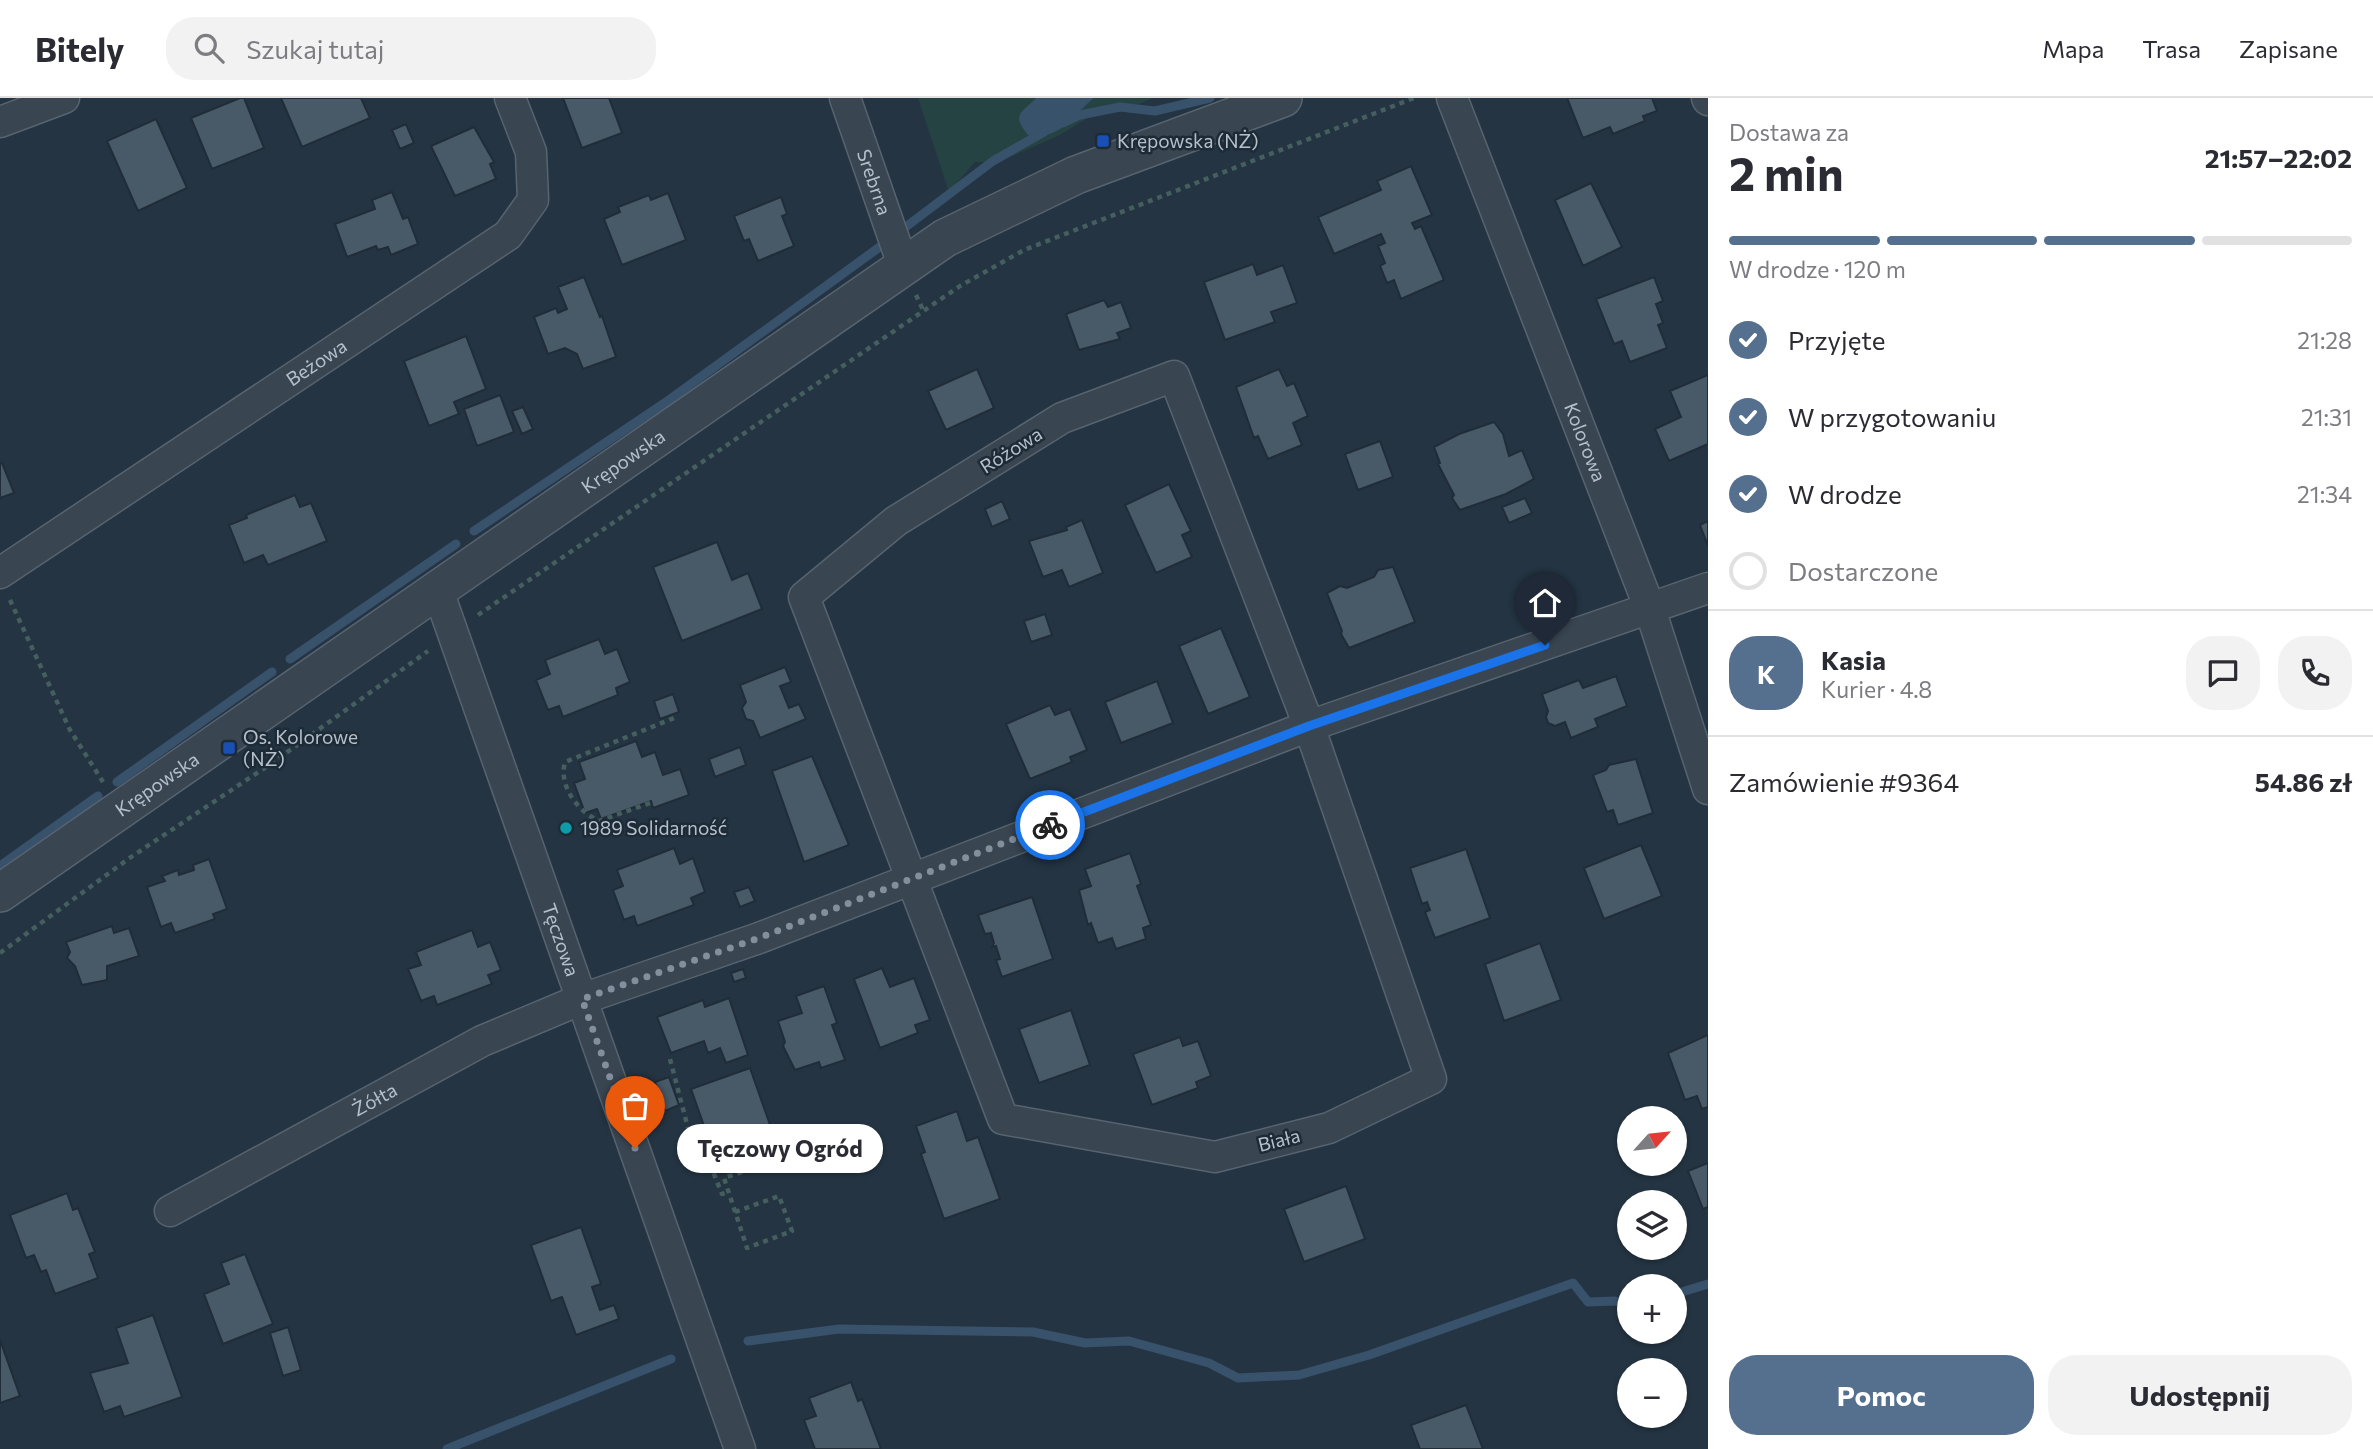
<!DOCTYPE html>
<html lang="pl">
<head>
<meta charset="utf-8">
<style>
  body { margin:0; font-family:Commissioner,sans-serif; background:#f2f2f3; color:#2b2b33; height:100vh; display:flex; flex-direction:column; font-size:26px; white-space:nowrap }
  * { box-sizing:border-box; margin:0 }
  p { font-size:23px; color:#7c7c81 }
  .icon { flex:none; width:38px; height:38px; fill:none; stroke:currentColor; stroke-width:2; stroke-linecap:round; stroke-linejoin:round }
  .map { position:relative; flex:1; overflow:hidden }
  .sheet { display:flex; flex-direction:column; background:#fff; width:665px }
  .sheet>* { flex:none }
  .needle { width:46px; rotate:63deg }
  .fabs { position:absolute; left:1617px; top:1008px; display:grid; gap:14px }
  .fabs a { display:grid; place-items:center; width:70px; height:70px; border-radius:50%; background:#fff; box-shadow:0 2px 5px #0004; font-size:35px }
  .pin { position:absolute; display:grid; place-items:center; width:60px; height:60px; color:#fff; margin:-72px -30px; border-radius:50% 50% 50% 0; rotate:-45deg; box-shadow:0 0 7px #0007 }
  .pin .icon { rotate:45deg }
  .courier { position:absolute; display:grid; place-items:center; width:70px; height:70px; margin:-35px; border:5px solid #1a73e8; border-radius:50%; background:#fff; color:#222; box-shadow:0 2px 9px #0007 }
  .bubble { position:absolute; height:49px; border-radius:24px; background:#fff; box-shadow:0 2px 5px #0004; font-size:23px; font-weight:700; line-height:49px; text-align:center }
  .overview em { font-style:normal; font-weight:700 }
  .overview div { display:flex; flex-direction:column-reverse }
  .overview { display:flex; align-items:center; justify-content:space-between; height:119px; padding:0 21px }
  h1 { font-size:46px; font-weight:700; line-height:52px }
  .bar { display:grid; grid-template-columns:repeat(4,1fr); gap:10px 7px; align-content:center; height:84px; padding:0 21px }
  .bar i { height:9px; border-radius:5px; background:#e1e1e2 }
  .bar .current { background:#556f8e }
  .bar p { grid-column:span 4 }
  .line { display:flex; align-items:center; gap:18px; padding:0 21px; border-top:2px solid #e1e1e2 }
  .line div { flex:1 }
  .round { display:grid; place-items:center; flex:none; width:74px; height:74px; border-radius:28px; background:#f2f2f3 }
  ol { padding:0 21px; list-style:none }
  li { display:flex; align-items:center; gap:21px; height:77px }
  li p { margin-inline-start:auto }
  li .icon { padding:7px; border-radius:50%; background:#556f8e; color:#fff; stroke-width:4 }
  li:last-child { color:#7c7c81 }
  li i { width:38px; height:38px; border:4px solid #e1e1e2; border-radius:50% }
  .action { display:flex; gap:14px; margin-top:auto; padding:14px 21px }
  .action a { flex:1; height:80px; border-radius:28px; background:#556f8e; color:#fff; font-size:28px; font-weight:700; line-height:80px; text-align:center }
  .action a+a { background:#f2f2f3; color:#2b2b33 }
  header { display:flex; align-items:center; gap:42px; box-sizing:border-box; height:98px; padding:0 35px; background:#fff; border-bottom:2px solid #e1e1e2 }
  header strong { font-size:33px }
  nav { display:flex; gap:38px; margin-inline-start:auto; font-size:24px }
  .search { width:490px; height:63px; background:#f2f2f3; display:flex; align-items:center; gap:18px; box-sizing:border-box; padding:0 24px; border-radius:28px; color:#7c7c81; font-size:26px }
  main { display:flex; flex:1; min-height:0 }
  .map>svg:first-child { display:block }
  .green { fill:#264343 }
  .water { fill:#37526a }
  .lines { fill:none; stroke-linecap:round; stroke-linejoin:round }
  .stream { stroke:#37526a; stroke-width:9 }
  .building { fill:#485a68; stroke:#202d39; stroke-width:2 }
  .minor-casing { stroke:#57636f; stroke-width:33 }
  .tertiary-casing { stroke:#57636f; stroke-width:40 }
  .path { stroke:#455f5f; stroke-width:4.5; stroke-dasharray:5 5; stroke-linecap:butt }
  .minor { stroke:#394652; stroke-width:30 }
  .tertiary { stroke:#394652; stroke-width:37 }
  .done { stroke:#838f9c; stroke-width:7; stroke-dasharray:0 12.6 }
  .route { stroke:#1a73e8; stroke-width:9 }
  .transit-dot { fill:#1a4fb4; stroke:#1d2b37; stroke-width:2.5 }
  .culture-dot { fill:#0f9aa8; stroke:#1d2b37; stroke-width:2.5 }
  .labels { text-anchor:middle; stroke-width:5; stroke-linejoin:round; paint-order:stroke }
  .poi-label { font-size:19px; fill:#b6c0cc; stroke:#1d2b37; text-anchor:start }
  .street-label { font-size:19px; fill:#b6c0cc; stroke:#1d2b37 }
</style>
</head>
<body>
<header>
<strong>Bitely</strong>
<div class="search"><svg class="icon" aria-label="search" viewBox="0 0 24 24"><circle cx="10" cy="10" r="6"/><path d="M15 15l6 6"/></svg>Szukaj tutaj</div>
<nav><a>Mapa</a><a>Trasa</a><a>Zapisane</a></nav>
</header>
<main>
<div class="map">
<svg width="1708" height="1351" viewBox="0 0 1708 1351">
  <rect width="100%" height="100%" fill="#243442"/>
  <path class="green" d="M 918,0 L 1153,0 L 1139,6 L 1111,6 L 1058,38 L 996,65 L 975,64 L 949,94 Z"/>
  <path class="water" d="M 1036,0 L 1094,0 C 1072,17 1061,43 1028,37 C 1010,15 1023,15 1036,0 Z"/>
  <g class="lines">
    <path class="stream" d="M 1063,25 L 1080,17 L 1120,9 L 1155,13 L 1210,0
      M 907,128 L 993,63 L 1044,34
      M 474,433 L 669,302 L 881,148
      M 290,561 L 456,446
      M 117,684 L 272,574
      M 0,768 L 98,698
      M 1675,1196 L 1708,1186
      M 748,1243 L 839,1231 L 1033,1234 L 1085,1245 L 1129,1243 L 1209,1265 L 1238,1280 L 1299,1277 L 1369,1257 L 1573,1185 L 1588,1204 L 1615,1203 L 1629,1207
      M 447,1351 L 671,1261"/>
  </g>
  <path class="building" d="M 240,0 L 244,0 L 264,50 L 212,71 L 191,20 Z
    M 281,0 L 361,0 L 370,20 L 302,49 Z
    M 563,0 L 609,0 L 622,35 L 582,50 Z
    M 1567,0 L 1652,0 L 1657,13 L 1643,18 L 1645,23 L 1613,36 L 1610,29 L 1583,40 Z
    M 156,21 L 187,90 L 138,113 L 107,43 Z
    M 406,26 L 414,45 L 400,51 L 392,32 Z
    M 474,29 L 494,64 L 490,66 L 496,81 L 455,98 L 431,48 Z
    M 1411,68 L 1432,117 L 1412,125 L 1415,131 L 1421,128 L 1444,182 L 1401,201 L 1394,182 L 1387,185 L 1380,168 L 1385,165 L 1378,148 L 1385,145 L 1381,136 L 1334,156 L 1318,119 L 1381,92 L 1377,83 Z
    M 1591,85 L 1622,149 L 1583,168 L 1555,102 Z
    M 392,94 L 403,121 L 408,119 L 418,146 L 391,157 L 388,149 L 378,152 L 376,148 L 347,159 L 335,126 L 375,111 L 372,102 Z
    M 668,95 L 686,142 L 622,167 L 604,121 L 620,114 L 618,109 L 649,97 L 651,102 Z
    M 781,99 L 787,116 L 782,118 L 794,148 L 758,163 L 749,141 L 744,143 L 734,118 Z
    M 1253,166 L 1257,177 L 1283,167 L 1297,205 L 1271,214 L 1275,224 L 1225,242 L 1204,184 Z
    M 584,179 L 600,219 L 602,218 L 616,259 L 583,271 L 577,256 L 565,250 L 548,256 L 534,219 L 556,210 L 558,215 L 567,211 L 558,189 Z
    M 1654,179 L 1663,203 L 1656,206 L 1663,225 L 1658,227 L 1667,250 L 1630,264 L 1622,243 L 1614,246 L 1596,201 Z
    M 1104,202 L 1108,209 L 1121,204 L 1131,230 L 1117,235 L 1120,241 L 1079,252 L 1066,216 Z
    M 466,238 L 486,291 L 454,304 L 459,316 L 429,328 L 404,263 Z
    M 977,271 L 994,310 L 946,332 L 928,293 Z
    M 1279,271 L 1287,288 L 1294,285 L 1308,318 L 1293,325 L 1302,347 L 1268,361 L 1258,338 L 1254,340 L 1236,289 Z
    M 1708,277 L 1708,346 L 1669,363 L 1655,331 L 1681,319 L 1670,293 Z
    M 500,297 L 514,334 L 477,348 L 464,311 Z
    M 523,309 L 533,331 L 522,336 L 512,313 Z
    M 1494,324 L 1503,336 L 1509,358 L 1522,352 L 1534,381 L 1506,396 L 1460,412 L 1452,400 L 1454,397 L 1438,366 L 1440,365 L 1434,349 L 1459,336 Z
    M 1380,343 L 1393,379 L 1358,392 L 1345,356 Z
    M 2,365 L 14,395 L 0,400 L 0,366 Z
    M 1169,386 L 1191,433 L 1182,437 L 1192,459 L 1156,475 L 1125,407 Z
    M 295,397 L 300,409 L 311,405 L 327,443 L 268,467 L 263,457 L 244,465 L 229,427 L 247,420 L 246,417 Z
    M 1525,400 L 1532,415 L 1509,425 L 1502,409 Z
    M 1002,403 L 1010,421 L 992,429 L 985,411 Z
    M 1082,422 L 1103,475 L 1069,489 L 1062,472 L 1043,479 L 1029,443 L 1067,432 L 1066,429 Z
    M 1708,423 L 1708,448 L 1700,427 Z
    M 717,444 L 732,482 L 748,475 L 762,511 L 682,543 L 653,469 Z
    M 1393,469 L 1415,524 L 1349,550 L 1341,536 L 1342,533 L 1327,495 L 1340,488 L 1347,490 L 1374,479 L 1378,472 Z
    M 1045,516 L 1052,537 L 1031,544 L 1024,523 Z
    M 1221,530 L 1250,599 L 1208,616 L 1179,548 Z
    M 599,541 L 605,556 L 617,551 L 630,584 L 616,590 L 618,597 L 563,619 L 559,608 L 548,612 L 536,582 L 550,576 L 545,562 Z
    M 785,569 L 791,584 L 780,588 L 789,610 L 799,606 L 806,621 L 760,640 L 753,623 L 746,621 L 742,610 L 746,604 L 740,587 Z
    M 1616,578 L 1627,608 L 1595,621 L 1598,629 L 1571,640 L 1565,624 L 1555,628 L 1548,625 L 1546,619 L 1548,613 L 1542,596 L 1579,582 L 1583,590 Z
    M 1157,583 L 1173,625 L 1121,645 L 1105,604 Z
    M 673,596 L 679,614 L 660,621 L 654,603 Z
    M 1050,607 L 1055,617 L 1070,611 L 1087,652 L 1070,659 L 1072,664 L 1030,681 L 1006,626 Z
    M 636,643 L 642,659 L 655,654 L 663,677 L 680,671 L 689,697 L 653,710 L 651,703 L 601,721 L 597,711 L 585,715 L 574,685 L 585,681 L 579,664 Z
    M 740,649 L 746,667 L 715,679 L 709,661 Z
    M 812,658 L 849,747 L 804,764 L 772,673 Z
    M 1636,661 L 1653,715 L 1618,727 L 1613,712 L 1607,714 L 1593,677 L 1606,672 L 1609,667 Z
    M 1641,747 L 1662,798 L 1604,821 L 1584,770 Z
    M 674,750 L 680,766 L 693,760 L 705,794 L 691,800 L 694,807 L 637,828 L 634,818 L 624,822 L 613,792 L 623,788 L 617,772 Z
    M 1466,751 L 1490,820 L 1435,840 L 1425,814 L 1430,812 L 1427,804 L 1422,806 L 1410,770 Z
    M 1130,755 L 1141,786 L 1137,788 L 1151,827 L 1143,830 L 1146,841 L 1116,851 L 1112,840 L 1098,845 L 1091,825 L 1088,827 L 1079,792 L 1091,788 L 1085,771 Z
    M 209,761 L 227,811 L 213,816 L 215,821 L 175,835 L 171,825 L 161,829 L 147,789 L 165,783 L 162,778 L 178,772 L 179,777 L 194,772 L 193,767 Z
    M 749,789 L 755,803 L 740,809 L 734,794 Z
    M 1032,799 L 1053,861 L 1002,879 L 996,862 L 1000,861 L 996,848 L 992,849 L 994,845 L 991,835 L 985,836 L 978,817 Z
    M 112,828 L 114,835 L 129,830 L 139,858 L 107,868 L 107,882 L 82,887 L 75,868 L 67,860 L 70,854 L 66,844 Z
    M 472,832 L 478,849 L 490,844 L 501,872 L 488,877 L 492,886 L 437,907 L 434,898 L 421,903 L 408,871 L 421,867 L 416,854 Z
    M 1540,845 L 1561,902 L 1504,923 L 1485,866 Z
    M 882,870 L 890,889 L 914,880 L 930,922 L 915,927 L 918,935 L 880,950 L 854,881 Z
    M 743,871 L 746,880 L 734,884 L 731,875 Z
    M 824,888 L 837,925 L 832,927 L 845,962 L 821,970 L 819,964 L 795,972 L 783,948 L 785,944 L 778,923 L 802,915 L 796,898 Z
    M 729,900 L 748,957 L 726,965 L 720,950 L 708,955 L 704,943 L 671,955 L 657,919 L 703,902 L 705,909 Z
    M 1071,912 L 1090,967 L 1039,985 L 1019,931 Z
    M 1708,937 L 1708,1009 L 1702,1011 L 1697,998 L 1685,1002 L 1668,955 Z
    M 1180,939 L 1183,948 L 1198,943 L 1211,978 L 1196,984 L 1198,990 L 1152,1007 L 1133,956 Z
    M 750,970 L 780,1055 L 721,1076 L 691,991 Z
    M 669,979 L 679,1007 L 665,1013 L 655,984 Z
    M 957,1013 L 967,1043 L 978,1039 L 1000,1101 L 944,1121 L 921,1056 L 925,1054 L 916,1028 Z
    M 1708,1065 L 1708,1109 L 1703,1111 L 1688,1073 Z
    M 1346,1088 L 1365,1141 L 1304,1164 L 1284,1111 Z
    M 67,1095 L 73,1112 L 78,1110 L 95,1154 L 89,1156 L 98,1180 L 55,1196 L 46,1172 L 41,1174 L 34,1157 L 26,1160 L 10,1117 Z
    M 581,1129 L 601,1186 L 592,1189 L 600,1212 L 614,1207 L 619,1221 L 576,1237 L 562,1199 L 551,1203 L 531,1147 Z
    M 245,1156 L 273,1226 L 223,1246 L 204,1196 L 229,1186 L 221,1165 Z
    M 153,1217 L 182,1299 L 124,1319 L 120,1308 L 104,1314 L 90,1275 L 128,1265 L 116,1230 Z
    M 288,1229 L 301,1272 L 283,1278 L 270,1235 Z
    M 0,1242 L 20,1298 L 0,1305 Z
    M 851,1284 L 858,1303 L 862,1301 L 881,1351 L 815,1351 L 804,1322 L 816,1318 L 809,1300 Z
    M 1466,1307 L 1483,1351 L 1420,1351 L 1411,1327 Z"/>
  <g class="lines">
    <g class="minor-casing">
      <g id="minor">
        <path id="s1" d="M 845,0 L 903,167"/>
        <path id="s2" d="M 1452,0 L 1650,511 L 1708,691"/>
        <path d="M 1707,0 L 1708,2"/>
        <path d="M 0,24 L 64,0"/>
        <path d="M 1174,278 L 1309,628 L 1431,981 L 1329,1030 L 1215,1059 L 1003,1021 L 804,499 L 896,423 L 1062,320 Z"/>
        <path id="s3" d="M 0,475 L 508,137 L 533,102 L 531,54 L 510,0"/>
        <path id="s4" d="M 437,490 L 740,1351"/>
        <path id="s5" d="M 170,1113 L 482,943 L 582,901 L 759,840 L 1309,628 L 1708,490"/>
      </g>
    </g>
    <g class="tertiary-casing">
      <g id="tertiary">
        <path id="s6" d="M 0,795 L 945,140 L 1076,77 L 1283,0"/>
      </g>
    </g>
    <path class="path" d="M 916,197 L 923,212
      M 10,502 L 70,632 L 103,684
      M 478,517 L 960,188 L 1024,152 L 1414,0
      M 650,705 L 599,723 C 579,714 558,689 565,664 L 674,620
      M 0,855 L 131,759 L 272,665 L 428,553
      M 670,961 L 688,1030
      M 695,1029 L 722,1096 L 728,1094
      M 735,1114 L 779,1098 L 792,1133 L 747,1150 L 724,1080 L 778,1062"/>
    <use href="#minor" class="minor"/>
    <use href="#tertiary" class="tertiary"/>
  </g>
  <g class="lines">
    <path class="done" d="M 635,1050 L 582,901 L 759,840 L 1050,727"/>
    <path class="route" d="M 1050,727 L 1309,628 L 1545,547"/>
  </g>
  <g class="transit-dot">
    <rect x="1096" y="36" width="14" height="14" rx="3.5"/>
    <rect x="222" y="643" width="14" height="14" rx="3.5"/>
  </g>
  <circle class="culture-dot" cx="566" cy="730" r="7"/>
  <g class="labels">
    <g class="poi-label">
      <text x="1117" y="50">Krępowska (NŻ)</text>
      <text x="243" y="646">Os. Kolorowe<tspan x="243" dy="22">(NŻ)</tspan></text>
      <text x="580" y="737">1989 Solidarność</text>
    </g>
    <g class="street-label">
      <text dy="7" stroke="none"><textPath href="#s1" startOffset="89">Srebrna</textPath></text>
      <text dy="7" stroke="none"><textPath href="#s3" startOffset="380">Beżowa</textPath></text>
      <text dy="7" stroke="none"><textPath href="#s2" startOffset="369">Kolorowa</textPath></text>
      <text transform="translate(1011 352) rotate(-32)" y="7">Różowa</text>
      <text dy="7" stroke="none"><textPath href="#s6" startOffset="758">Krępowska</textPath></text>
      <text dy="7" stroke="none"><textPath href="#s6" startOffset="191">Krępowska</textPath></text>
      <text dy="7" stroke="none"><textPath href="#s4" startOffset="373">Tęczowa</textPath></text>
      <text dy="7" stroke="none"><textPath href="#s5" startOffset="233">Żółta</textPath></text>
      <text transform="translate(1279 1042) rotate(-14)" y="7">Biała</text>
    </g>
  </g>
</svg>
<div class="fabs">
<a><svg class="needle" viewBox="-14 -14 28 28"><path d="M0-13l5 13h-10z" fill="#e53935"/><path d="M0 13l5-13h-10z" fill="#7c7c81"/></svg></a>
<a><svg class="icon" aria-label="layers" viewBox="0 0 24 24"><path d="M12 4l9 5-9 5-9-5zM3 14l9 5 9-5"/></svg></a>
<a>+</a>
<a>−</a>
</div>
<div class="pin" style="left:635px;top:1050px;background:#ea580c"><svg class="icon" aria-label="bag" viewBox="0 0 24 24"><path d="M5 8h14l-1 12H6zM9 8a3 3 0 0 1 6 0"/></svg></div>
<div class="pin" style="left:1545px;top:547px;background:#1f2937"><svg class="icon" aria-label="home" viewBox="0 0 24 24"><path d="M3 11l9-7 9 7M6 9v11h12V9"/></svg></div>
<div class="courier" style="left:1050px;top:727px"><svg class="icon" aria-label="bike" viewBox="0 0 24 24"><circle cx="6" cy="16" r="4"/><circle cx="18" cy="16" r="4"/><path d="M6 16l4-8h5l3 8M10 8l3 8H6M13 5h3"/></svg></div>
<div class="bubble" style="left:677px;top:1026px;width:206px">Tęczowy Ogród</div>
</div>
<section class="sheet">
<div class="overview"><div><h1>2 min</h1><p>Dostawa za</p></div><em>21:57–22:02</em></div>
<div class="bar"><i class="current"></i><i class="current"></i><i class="current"></i><i></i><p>W drodze · 120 m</p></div>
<ol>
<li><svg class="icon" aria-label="check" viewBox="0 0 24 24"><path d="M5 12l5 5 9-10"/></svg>Przyjęte<p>21:28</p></li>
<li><svg class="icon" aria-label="check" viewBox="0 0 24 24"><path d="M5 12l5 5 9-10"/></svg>W przygotowaniu<p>21:31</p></li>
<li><svg class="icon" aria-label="check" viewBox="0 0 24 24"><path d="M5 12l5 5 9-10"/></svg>W drodze<p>21:34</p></li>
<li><i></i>Dostarczone</li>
</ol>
<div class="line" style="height:126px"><b class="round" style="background:#556f8e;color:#fff">K</b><div><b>Kasia</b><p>Kurier · 4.8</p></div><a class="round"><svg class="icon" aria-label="chat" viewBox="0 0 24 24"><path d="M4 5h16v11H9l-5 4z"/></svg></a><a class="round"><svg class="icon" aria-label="phone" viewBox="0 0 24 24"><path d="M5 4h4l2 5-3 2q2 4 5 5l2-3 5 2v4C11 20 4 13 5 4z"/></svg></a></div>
<div class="line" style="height:91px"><div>Zamówienie #9364</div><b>54.86 zł</b></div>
<div class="action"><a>Pomoc</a><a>Udostępnij</a></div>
</section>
</main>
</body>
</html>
